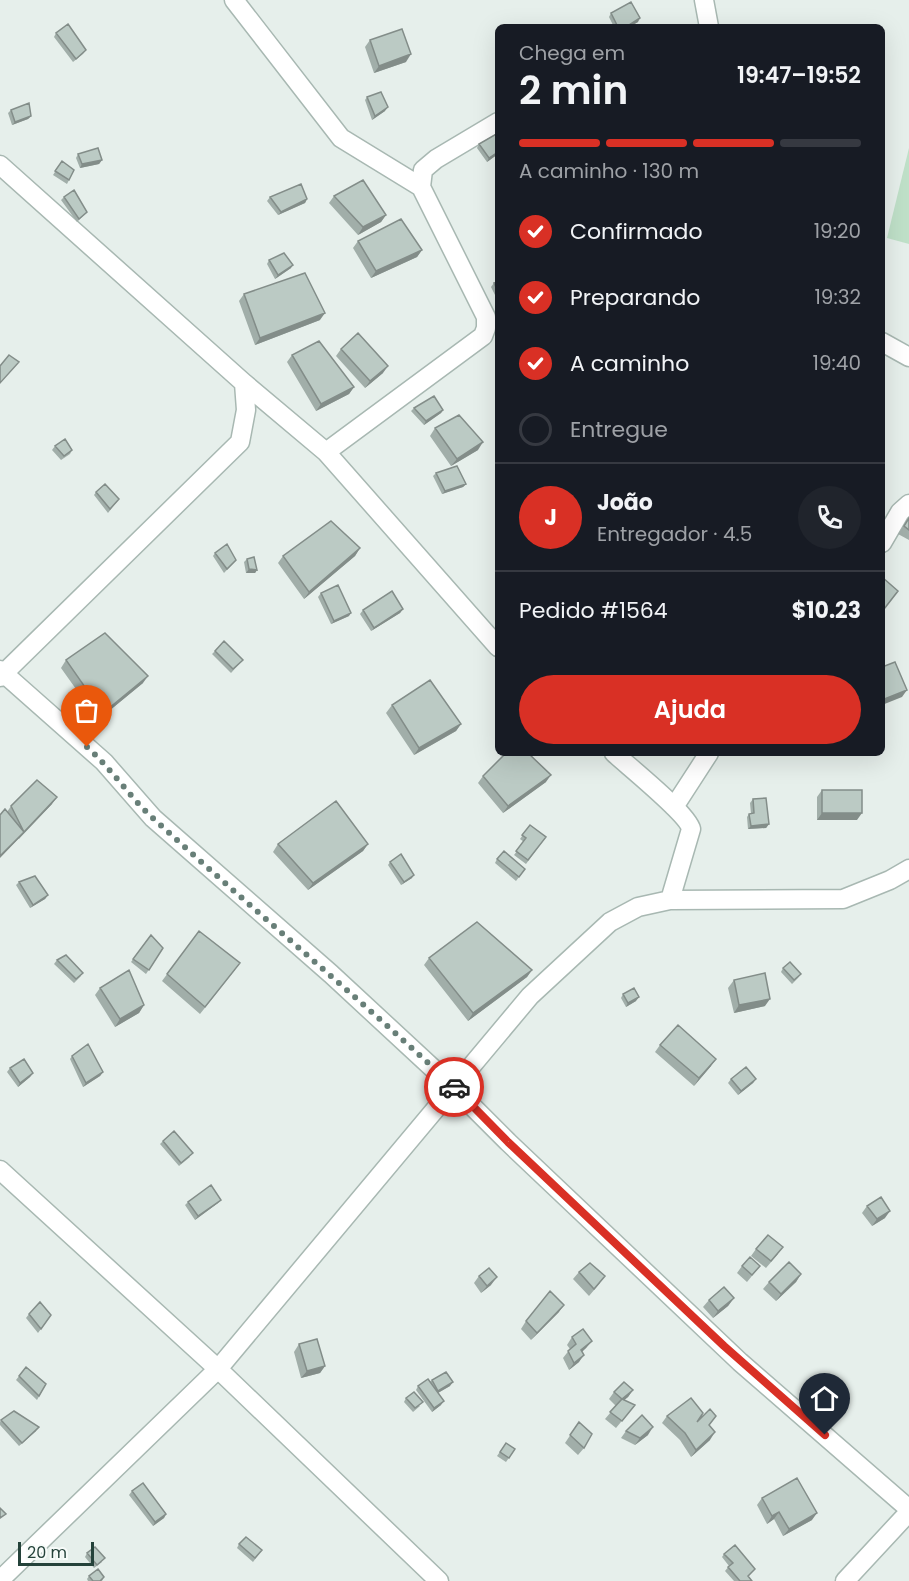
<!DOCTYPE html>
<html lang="pt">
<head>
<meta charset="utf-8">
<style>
  body { margin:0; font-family:Poppins,sans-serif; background:#20242c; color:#f1f3f6; height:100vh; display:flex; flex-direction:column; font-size:22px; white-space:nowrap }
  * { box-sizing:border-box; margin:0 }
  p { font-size:20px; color:#9ea1a6 }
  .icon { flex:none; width:33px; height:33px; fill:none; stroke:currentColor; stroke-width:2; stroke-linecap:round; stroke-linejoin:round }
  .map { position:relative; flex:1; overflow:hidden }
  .panel { position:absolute; left:495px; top:24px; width:390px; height:732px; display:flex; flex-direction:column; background:#171b24; border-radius:9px; box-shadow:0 6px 24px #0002 }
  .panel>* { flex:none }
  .scale { position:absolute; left:18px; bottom:15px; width:76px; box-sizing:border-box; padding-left:6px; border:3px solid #24423a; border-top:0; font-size:16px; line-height:21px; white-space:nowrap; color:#24423a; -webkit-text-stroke:4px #f7fbf9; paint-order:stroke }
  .pin { position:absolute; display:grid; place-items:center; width:51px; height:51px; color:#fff; margin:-62px -26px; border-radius:50% 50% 50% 0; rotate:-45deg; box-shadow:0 0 6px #0007 }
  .pin .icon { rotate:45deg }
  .courier { position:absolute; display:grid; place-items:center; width:60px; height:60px; margin:-30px; border:4px solid #d93025; border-radius:50%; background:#fff; color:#222; box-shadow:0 2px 8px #0007 }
  .headline em { font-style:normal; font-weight:600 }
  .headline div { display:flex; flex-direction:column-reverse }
  .headline { display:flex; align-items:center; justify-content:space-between; height:102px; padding:0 24px }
  h1 { font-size:39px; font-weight:600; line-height:45px }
  .bar { display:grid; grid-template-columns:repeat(4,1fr); gap:9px 6px; align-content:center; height:72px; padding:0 24px }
  .bar i { height:8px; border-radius:4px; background:#363941 }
  .bar .selected { background:#d93025 }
  .bar p { grid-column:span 4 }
  .line { display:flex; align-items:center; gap:15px; padding:0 24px; border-top:2px solid #363941 }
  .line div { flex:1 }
  .round { display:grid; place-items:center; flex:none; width:63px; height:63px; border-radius:32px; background:#20242c }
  ol { padding:0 24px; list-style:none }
  li { display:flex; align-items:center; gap:18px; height:66px }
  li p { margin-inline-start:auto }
  li .icon { padding:6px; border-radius:50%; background:#d93025; color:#fff; stroke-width:4 }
  li:last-child { color:#9ea1a6 }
  li i { width:33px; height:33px; border:3px solid #363941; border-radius:50% }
  .action { display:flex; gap:12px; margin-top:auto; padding:12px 24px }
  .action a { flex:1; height:69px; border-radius:36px; background:#d93025; color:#fff; font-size:24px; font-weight:600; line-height:69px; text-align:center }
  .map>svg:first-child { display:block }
  .green { fill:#bfe0c8 }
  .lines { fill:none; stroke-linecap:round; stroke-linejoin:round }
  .street-casing { stroke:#a8b8b2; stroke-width:21 }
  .street { stroke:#fff; stroke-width:18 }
  .wall { fill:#a1aea9 }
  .shaded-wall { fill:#838d89 }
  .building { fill:#bbcac4; stroke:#838d89; stroke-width:1.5 }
  .done { stroke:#687f78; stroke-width:6; stroke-dasharray:0 10.8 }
  .route { stroke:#d93025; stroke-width:8 }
</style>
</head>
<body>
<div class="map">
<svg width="909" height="1581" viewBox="0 0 909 1581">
  <rect width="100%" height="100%" fill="#e6efeb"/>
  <path class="green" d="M 909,148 L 909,244 L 887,238 Z"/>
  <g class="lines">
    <g class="street-casing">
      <path id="street" d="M 234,0 L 341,138 L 421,187
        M 704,0 L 709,27
        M 0,165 L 244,383 L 246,410 L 240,442 L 0,677
        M 882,342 L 909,357
        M 244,383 L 326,452 L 498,647
        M 326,452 L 483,336 L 486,328 L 486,317 L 421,187 L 423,170 L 436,159 L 498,122
        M 882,543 L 900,512 L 909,504
        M 0,670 L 104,762 L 153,818 L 331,974 L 453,1087 L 508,1142 L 740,1362 L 909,1509
        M 614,753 C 628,766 688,814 691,829 L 670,900
        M 674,807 L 709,753
        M 0,1170 L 218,1369 L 439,1581
        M 0,1580 L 218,1369 L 530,996 L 610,922 L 638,907 L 670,900 L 843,899 L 890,880 L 909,869
        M 845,1581 L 909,1512"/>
    </g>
    <use href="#street" class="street"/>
  </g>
  <path class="wall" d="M 611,13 L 638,22 L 629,27 L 614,27 L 609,17 Z
    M 56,33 L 86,50 L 83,54 L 73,62 L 54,37 Z
    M 370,40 L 406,62 L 374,73 L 365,47 Z
    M 367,97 L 385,111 L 372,120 L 365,100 Z
    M 11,110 L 31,116 L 28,119 L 12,125 L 8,113 Z
    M 498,133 L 498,154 L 487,162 L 477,148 L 479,144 Z
    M 78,154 L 102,160 L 99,164 L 80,168 L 76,158 Z
    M 62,161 L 69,180 L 67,184 L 53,175 Z
    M 334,196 L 386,215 L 381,222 L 358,235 L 329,203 Z
    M 64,197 L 87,212 L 77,222 L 61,200 Z
    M 270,197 L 307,199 L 305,203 L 278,215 L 267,201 Z
    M 358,241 L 422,250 L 417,257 L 371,278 L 353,248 Z
    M 269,260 L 291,268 L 275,279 L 267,264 Z
    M 498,282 L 498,301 L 491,287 L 494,283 Z
    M 244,294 L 320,320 L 255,345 L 239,301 Z
    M 341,349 L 383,373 L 365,388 L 336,356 Z
    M 292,355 L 354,387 L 349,394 L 316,411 L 287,362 Z
    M 414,408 L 443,410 L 441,413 L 424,425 L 411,411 Z
    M 435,428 L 478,450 L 451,466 L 430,436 Z
    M 55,446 L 72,450 L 70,454 L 61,460 L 52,450 Z
    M 436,473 L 466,484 L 463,487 L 442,494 L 433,476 Z
    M 96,492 L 119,499 L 108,513 L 94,495 Z
    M 909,518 L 909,540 L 898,534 Z
    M 360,548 L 355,556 L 304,599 L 278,563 L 283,556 Z
    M 215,553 L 236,560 L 224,573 L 213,556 Z
    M 247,559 L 257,570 L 255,573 L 246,573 L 244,562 Z
    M 321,593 L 349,616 L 331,624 L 318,597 Z
    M 403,609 L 400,613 L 371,631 L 360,614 L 363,610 Z
    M 215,651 L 243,660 L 231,673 L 212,654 Z
    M 66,660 L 143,683 L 98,720 L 61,668 Z
    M 392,705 L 461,724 L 456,731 L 414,755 L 386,713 Z
    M 483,776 L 546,782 L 503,813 L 478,783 Z
    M 822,790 L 857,820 L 817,820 L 817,797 Z
    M 753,799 L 769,824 L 766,828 L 748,829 L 747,817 L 749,814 L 751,814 L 750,803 Z
    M 52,804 L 19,839 L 7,812 L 11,806 Z
    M 530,825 L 546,837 L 526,864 L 514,855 L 524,842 L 520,839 Z
    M 278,844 L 368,844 L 363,851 L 308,890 L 273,852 Z
    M 497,859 L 525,869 L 516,881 L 495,863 Z
    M 390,862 L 412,878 L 401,885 L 388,865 Z
    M 19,882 L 48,895 L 45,899 L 30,908 L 16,885 Z
    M 199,931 L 235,970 L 200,1014 L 162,981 Z
    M 151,935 L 163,948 L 146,974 L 131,962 Z
    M 429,958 L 532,970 L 527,977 L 468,1021 L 424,965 Z
    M 57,960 L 81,976 L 74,983 L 54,964 Z
    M 783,968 L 801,974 L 798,978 L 792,984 L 781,972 Z
    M 734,980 L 765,1006 L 734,1013 L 728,988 Z
    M 100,988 L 144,1005 L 139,1013 L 115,1027 L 95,995 Z
    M 623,994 L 636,1001 L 626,1007 L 621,998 Z
    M 660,1045 L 711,1066 L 694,1086 L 655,1052 Z
    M 72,1056 L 103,1072 L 100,1076 L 83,1087 L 70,1059 Z
    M 10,1068 L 33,1073 L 30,1077 L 18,1087 L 7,1072 Z
    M 731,1079 L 756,1079 L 753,1083 L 738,1095 L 728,1083 Z
    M 163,1141 L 190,1157 L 179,1166 L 160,1144 Z
    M 188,1202 L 218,1203 L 195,1220 L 185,1205 Z
    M 867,1206 L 885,1218 L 872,1226 L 862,1213 Z
    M 756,1249 L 778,1254 L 766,1268 L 751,1256 Z
    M 742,1266 L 760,1266 L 747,1282 L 737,1273 Z
    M 579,1272 L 600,1283 L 589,1296 L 573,1279 Z
    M 801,1274 L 796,1282 L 776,1301 L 763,1289 L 769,1282 Z
    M 479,1276 L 491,1285 L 481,1293 L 474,1283 Z
    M 734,1298 L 728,1306 L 713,1318 L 703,1307 L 709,1300 Z
    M 559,1312 L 531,1340 L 521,1329 L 526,1321 Z
    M 29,1314 L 51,1315 L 38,1333 L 26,1318 Z
    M 572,1337 L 592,1341 L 586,1348 L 582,1352 L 579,1362 L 569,1370 L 563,1358 L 570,1349 L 567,1345 Z
    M 299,1344 L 325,1366 L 320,1373 L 301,1378 L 294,1352 Z
    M 26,1367 L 46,1384 L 37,1400 L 16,1380 Z
    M 432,1380 L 450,1386 L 438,1393 L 441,1405 L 432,1412 L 416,1390 L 418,1386 L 430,1382 Z
    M 633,1390 L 628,1397 L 624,1400 L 635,1405 L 616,1428 L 605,1419 L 616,1406 L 609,1399 L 614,1392 Z
    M 406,1398 L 420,1406 L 413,1412 L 404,1402 Z
    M 667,1416 L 698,1420 L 709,1425 L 710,1440 L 691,1457 L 680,1440 L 662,1423 Z
    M 1,1420 L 36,1431 L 19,1446 L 0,1425 L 0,1422 Z
    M 579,1422 L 584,1448 L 578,1455 L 565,1443 Z
    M 626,1431 L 648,1435 L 635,1445 L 621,1438 Z
    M 506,1443 L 515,1449 L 506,1462 L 497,1456 Z
    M 132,1491 L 166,1514 L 164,1518 L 153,1526 L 129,1495 Z
    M 762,1498 L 812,1520 L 783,1536 L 774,1519 L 767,1524 L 757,1505 Z
    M 239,1544 L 259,1554 L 253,1562 L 237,1548 Z
    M 87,1553 L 102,1562 L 94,1568 L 85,1557 Z
    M 724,1554 L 755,1569 L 748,1577 L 752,1581 L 734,1581 L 725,1571 L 729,1566 L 722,1557 Z
    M 89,1576 L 104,1577 L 102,1581 L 88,1581 L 87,1579 Z"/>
  <path class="shaded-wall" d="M 640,18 L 638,22 L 629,27 L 626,27 Z
    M 411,54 L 406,62 L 374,73 L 379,66 Z
    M 388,107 L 385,111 L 372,120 L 375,116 Z
    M 31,116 L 28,119 L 12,125 L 15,122 Z
    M 498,152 L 498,154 L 487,162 L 489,158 Z
    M 102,160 L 99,164 L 80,168 L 82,164 Z
    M 307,199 L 305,203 L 278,215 L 281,212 Z
    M 386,215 L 381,222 L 358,235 L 363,227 Z
    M 422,250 L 417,257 L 371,278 L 376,271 Z
    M 293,265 L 291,268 L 275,279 L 278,275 Z
    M 325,313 L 320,320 L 255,345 L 260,338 Z
    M 388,366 L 383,373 L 365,388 L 370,381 Z
    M 354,387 L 349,394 L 316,411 L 321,404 Z
    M 443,410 L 441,413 L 424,425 L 426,421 Z
    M 483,442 L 478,450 L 451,466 L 457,459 Z
    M 466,484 L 463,487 L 442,494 L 445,491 Z
    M 360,548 L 355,556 L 304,599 L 309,592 Z
    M 249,569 L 257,570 L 255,573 L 246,573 Z
    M 403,609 L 400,613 L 371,631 L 374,628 Z
    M 351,613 L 349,616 L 331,624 L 334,621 Z
    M 148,676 L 143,683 L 98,720 L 103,713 Z
    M 907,690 L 902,697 L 882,705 L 882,700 Z
    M 461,724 L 456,731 L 414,755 L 419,748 Z
    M 551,775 L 546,782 L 503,813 L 508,806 Z
    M 57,797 L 52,804 L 0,858 L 0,856 Z
    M 822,813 L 862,813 L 857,820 L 817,820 Z
    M 769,824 L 766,828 L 748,829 L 751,826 Z
    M 368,844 L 363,851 L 308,890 L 313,883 Z
    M 414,875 L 412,878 L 401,885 L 404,882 Z
    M 48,895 L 45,899 L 30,908 L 33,905 Z
    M 532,970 L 527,977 L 468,1021 L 473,1013 Z
    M 639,997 L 636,1001 L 626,1007 L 628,1003 Z
    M 770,999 L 765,1006 L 734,1013 L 739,1005 Z
    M 144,1005 L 139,1013 L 115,1027 L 120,1019 Z
    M 716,1059 L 711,1066 L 694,1086 L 699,1078 Z
    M 103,1072 L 100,1076 L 83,1087 L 86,1083 Z
    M 33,1073 L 30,1077 L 18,1087 L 20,1083 Z
    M 756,1079 L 753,1083 L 738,1095 L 741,1091 Z
    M 221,1200 L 218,1203 L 195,1220 L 198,1216 Z
    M 890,1211 L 885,1218 L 872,1226 L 877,1219 Z
    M 801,1274 L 796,1282 L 776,1301 L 781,1294 Z
    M 497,1277 L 491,1285 L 481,1293 L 487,1286 Z
    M 734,1298 L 728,1306 L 713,1318 L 718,1311 Z
    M 564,1305 L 559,1312 L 531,1340 L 537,1333 Z
    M 592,1341 L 586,1348 L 576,1357 L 581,1350 Z
    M 584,1355 L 579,1362 L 569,1370 L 574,1363 Z
    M 325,1366 L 320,1373 L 301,1378 L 307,1371 Z
    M 453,1382 L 450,1386 L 436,1394 L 438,1391 Z
    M 633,1390 L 628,1397 L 616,1407 L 622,1399 Z
    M 444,1401 L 441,1405 L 432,1412 L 434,1408 Z
    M 39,1427 L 36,1431 L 19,1446 L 22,1443 Z
    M 653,1427 L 648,1435 L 635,1445 L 640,1438 Z
    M 715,1432 L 710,1440 L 691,1457 L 696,1450 Z
    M 779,1512 L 774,1519 L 767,1524 L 772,1516 Z
    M 817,1513 L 812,1520 L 783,1536 L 789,1529 Z
    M 166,1514 L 164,1518 L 153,1526 L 155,1522 Z"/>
  <path class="building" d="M 631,2 L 640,18 L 626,27 L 618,27 L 611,13 Z
    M 68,24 L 86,50 L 76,59 L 56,33 Z
    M 402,29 L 411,54 L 379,66 L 370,40 Z
    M 381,92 L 388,107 L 375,116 L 367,97 Z
    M 29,103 L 31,116 L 15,122 L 11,110 Z
    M 498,133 L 498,152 L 489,158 L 479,144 Z
    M 98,148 L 102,160 L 82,164 L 78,154 Z
    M 62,161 L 74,170 L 69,180 L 55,171 Z
    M 363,180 L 386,215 L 363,227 L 334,196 Z
    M 301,184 L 307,199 L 281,212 L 270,197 Z
    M 74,190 L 87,212 L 79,219 L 64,197 Z
    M 401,219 L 422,250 L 376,271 L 358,241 Z
    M 284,253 L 293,265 L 278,275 L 269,260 Z
    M 305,273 L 325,313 L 260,338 L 244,294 Z
    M 498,282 L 498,292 L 494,283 Z
    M 358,333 L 388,366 L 370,381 L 341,349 Z
    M 319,341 L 354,387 L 321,404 L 292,355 Z
    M 9,355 L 19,362 L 0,383 L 0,366 Z
    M 434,396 L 443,410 L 426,421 L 414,408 Z
    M 459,415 L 483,442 L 457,459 L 435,428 Z
    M 65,439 L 72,450 L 64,456 L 55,446 Z
    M 457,466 L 466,484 L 445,491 L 436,473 Z
    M 105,484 L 119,499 L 110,509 L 96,492 Z
    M 909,518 L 909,530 L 904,526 Z
    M 331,521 L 360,548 L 309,592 L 283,556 Z
    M 227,544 L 236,560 L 227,569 L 215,553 Z
    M 254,557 L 257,570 L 249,569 L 247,559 Z
    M 882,577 L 898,591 L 884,609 L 882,607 Z
    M 338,585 L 351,613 L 334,621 L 321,593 Z
    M 392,591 L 403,609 L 374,628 L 363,610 Z
    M 105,633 L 148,676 L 103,713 L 66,660 Z
    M 224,641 L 243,660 L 233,669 L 215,651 Z
    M 895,662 L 907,690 L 882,700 L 882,667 Z
    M 430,680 L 461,724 L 419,748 L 392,705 Z
    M 506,753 L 528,753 L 551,775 L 508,806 L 483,776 Z
    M 37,780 L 57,797 L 24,832 L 11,806 Z
    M 822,790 L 862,790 L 862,813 L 822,813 Z
    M 766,798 L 769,824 L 751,826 L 749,814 L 754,813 L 753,799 Z
    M 336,801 L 368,844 L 313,883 L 278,844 Z
    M 5,809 L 24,832 L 0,856 L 0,815 Z
    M 530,825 L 546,837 L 528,860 L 516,851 L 526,838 L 522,835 Z
    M 504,851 L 525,869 L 519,877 L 497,859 Z
    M 401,854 L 414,875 L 404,882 L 390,862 Z
    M 35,876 L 48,895 L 33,905 L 19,882 Z
    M 477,922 L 532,970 L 473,1013 L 429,958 Z
    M 199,931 L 240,963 L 205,1007 L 167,974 Z
    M 151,935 L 163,948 L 149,970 L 133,959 Z
    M 66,955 L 83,973 L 76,979 L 57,960 Z
    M 790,962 L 801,974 L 794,980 L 783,968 Z
    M 129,970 L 144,1005 L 120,1019 L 100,988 Z
    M 765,973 L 770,999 L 739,1005 L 734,980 Z
    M 634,988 L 639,997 L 628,1003 L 623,994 Z
    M 678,1025 L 716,1059 L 699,1078 L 660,1045 Z
    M 88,1044 L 103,1072 L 86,1083 L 72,1056 Z
    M 24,1059 L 33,1073 L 20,1083 L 10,1068 Z
    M 746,1067 L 756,1079 L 741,1091 L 731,1079 Z
    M 174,1131 L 193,1153 L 181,1163 L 163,1141 Z
    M 211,1185 L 221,1200 L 198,1216 L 188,1202 Z
    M 881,1197 L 890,1211 L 877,1219 L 867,1206 Z
    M 768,1235 L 783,1247 L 771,1261 L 756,1249 Z
    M 750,1257 L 760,1266 L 752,1275 L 742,1266 Z
    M 789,1262 L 801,1274 L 781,1294 L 769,1282 Z
    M 590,1263 L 605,1276 L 594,1289 L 579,1272 Z
    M 489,1268 L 497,1277 L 487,1286 L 479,1276 Z
    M 724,1287 L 734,1298 L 718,1311 L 709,1300 Z
    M 550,1291 L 564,1305 L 537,1333 L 526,1321 Z
    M 40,1302 L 51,1315 L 41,1329 L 29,1314 Z
    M 583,1329 L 592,1341 L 581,1350 L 584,1355 L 574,1363 L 568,1351 L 576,1344 L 572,1337 Z
    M 317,1339 L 325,1366 L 307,1371 L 299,1344 Z
    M 26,1367 L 46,1384 L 39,1396 L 19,1376 Z
    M 446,1372 L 453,1382 L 438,1391 L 432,1380 Z
    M 428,1379 L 444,1401 L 434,1408 L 418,1386 Z
    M 624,1382 L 633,1390 L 622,1399 L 614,1392 Z
    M 414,1392 L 423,1402 L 415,1408 L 406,1398 Z
    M 691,1398 L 703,1413 L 697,1422 L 710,1409 L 716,1416 L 709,1425 L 715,1432 L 696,1450 L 685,1433 L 667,1416 Z
    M 622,1399 L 635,1405 L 622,1421 L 610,1412 Z
    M 14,1411 L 39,1427 L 22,1443 L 1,1420 Z
    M 642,1415 L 653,1427 L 640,1438 L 626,1431 Z
    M 579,1422 L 592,1434 L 584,1448 L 570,1435 Z
    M 506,1443 L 515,1449 L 509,1458 L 500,1452 Z
    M 797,1478 L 817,1513 L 789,1529 L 779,1512 L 772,1516 L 762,1498 Z
    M 143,1483 L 166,1514 L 155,1522 L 132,1491 Z
    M 0,1508 L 6,1514 L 0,1518 Z
    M 246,1537 L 262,1550 L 255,1558 L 239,1544 Z
    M 735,1545 L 755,1569 L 748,1576 L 752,1581 L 740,1581 L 728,1567 L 733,1563 L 724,1554 Z
    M 95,1547 L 105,1558 L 97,1565 L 87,1553 Z
    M 98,1569 L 104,1577 L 100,1581 L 93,1581 L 89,1576 Z"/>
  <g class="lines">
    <path class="done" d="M 87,747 C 112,769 130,798 155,820 C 254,911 357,996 454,1087"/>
    <path class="route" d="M 454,1087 L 508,1142 L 724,1346 L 825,1435"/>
  </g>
</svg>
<div class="scale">20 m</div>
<div class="pin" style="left:87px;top:747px;background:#ea580c"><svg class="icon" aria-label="bag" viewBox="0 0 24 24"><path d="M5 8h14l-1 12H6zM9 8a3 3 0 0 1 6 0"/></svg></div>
<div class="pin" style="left:825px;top:1435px;background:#1f2937"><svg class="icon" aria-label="home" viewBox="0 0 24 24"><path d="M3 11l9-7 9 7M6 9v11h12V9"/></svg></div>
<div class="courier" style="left:454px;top:1087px"><svg class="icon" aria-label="car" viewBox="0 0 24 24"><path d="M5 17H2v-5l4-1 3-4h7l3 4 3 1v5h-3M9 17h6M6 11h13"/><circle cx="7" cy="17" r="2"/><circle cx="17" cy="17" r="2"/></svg></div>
<section class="panel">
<div class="headline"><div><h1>2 min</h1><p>Chega em</p></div><em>19:47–19:52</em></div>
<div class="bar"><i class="selected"></i><i class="selected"></i><i class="selected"></i><i></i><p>A caminho · 130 m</p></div>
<ol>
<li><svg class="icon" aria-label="check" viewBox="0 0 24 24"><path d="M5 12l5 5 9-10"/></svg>Confirmado<p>19:20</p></li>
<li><svg class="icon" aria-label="check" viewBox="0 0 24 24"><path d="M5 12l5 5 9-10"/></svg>Preparando<p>19:32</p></li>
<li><svg class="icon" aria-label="check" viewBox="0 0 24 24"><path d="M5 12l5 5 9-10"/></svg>A caminho<p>19:40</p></li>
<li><i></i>Entregue</li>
</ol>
<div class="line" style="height:108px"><b class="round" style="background:#d93025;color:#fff">J</b><div><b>João</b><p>Entregador · 4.5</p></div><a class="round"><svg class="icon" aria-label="phone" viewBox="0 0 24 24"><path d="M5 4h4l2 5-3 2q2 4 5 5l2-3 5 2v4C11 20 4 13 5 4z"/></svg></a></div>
<div class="line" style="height:78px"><div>Pedido #1564</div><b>$10.23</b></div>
<div class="action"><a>Ajuda</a></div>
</section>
</div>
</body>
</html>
